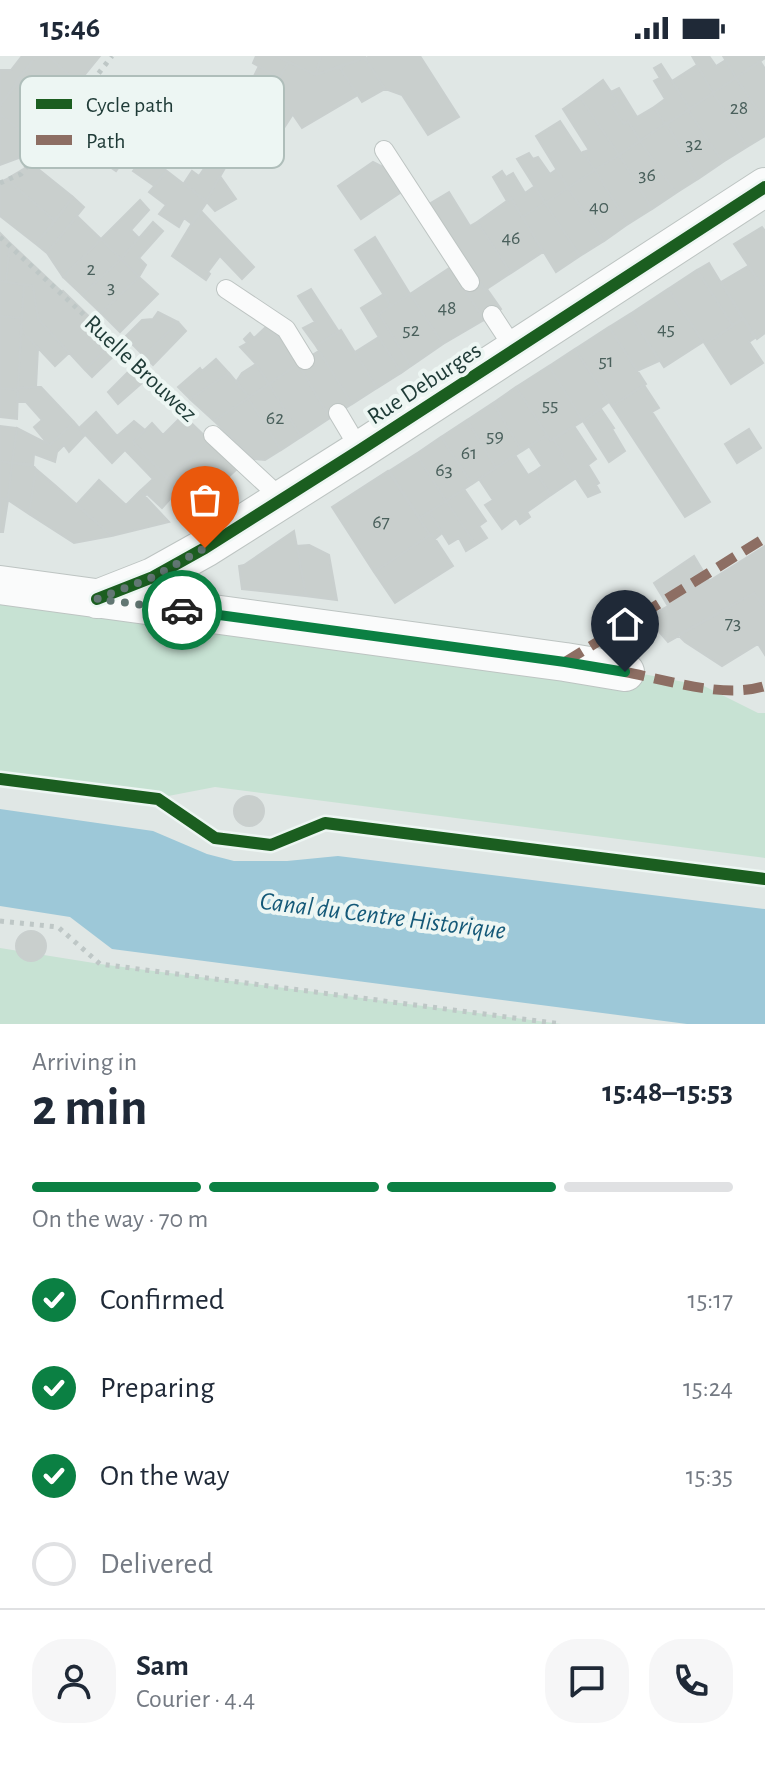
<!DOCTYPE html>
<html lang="en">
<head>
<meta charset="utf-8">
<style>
  body { margin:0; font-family:"Alegreya Sans",sans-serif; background:#f6f6f7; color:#1f2937; height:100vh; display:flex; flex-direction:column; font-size:30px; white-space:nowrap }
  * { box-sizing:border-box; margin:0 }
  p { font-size:26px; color:#747a83 }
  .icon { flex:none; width:44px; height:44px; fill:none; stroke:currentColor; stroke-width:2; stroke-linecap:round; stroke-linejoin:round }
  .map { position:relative; height:968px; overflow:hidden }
  .sheet { display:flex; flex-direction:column; background:#fff; flex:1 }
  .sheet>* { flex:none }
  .pin { position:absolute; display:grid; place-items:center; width:68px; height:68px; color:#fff; margin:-82px -34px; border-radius:50% 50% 50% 0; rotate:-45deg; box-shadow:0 0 8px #0007 }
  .pin .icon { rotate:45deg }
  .courier { position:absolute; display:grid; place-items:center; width:80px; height:80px; margin:-40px; border:6px solid #0b8043; border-radius:50%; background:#fff; color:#222; box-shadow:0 2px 10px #0007 }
  .summary em { font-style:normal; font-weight:700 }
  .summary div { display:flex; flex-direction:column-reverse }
  .summary { display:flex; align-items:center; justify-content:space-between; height:136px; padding:0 32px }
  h1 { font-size:52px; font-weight:700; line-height:60px }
  .bar { display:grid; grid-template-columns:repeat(4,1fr); gap:12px 8px; align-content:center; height:96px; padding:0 32px }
  .bar i { height:10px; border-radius:6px; background:#e0e1e3 }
  .bar .current { background:#0b8043 }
  .bar p { grid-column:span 4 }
  .line { display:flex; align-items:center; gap:20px; padding:0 32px; border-top:2px solid #e0e1e3 }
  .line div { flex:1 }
  .round { display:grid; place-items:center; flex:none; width:84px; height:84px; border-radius:32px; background:#f6f6f7 }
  ol { padding:0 32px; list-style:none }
  li { display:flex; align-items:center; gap:24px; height:88px }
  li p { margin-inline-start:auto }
  li .icon { padding:8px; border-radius:50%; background:#0b8043; color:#fff; stroke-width:4 }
  li:last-child { color:#747a83 }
  li i { width:44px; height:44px; border:4px solid #e0e1e3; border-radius:50% }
  .status { display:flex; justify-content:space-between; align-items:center; height:56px; padding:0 40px; background:#fff; direction:ltr }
  .status svg { height:22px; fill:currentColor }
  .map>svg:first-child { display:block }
  .green { fill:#c7e2d3 }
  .water { fill:#9dc8d8 }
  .building { fill:#c9cfcd; stroke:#c9cfce; stroke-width:2 }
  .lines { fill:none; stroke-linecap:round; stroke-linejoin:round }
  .lane-casing { stroke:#bdc4c2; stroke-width:20 }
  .street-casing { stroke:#bdc4c2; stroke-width:40 }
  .path { stroke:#bec7c6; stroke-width:5; stroke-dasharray:4 6; stroke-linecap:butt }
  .lane { stroke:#fafbfb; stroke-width:18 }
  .street { stroke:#fafbfb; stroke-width:38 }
  .quiet { stroke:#8d6e63; stroke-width:10; stroke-dasharray:20 10; stroke-linecap:butt }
  .cycleway-casing { stroke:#edf6f3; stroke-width:17 }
  .cycleway { stroke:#1b5e20; stroke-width:12 }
  .done { stroke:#627773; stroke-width:8; stroke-dasharray:0 14.4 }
  .route { stroke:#0b8043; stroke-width:10 }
  .labels { text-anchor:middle; stroke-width:8; stroke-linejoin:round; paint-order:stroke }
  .number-label { font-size:20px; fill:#4a605c }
  .street-label { font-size:24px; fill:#1e3a36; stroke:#edf6f3 }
  .water-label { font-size:26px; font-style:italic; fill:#155978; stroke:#edf6f3 }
  .key { fill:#edf6f3; stroke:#afbeba; stroke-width:2 }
  .key-label { font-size:22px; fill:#1e3a36 }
</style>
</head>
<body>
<div class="status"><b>15:46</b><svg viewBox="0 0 49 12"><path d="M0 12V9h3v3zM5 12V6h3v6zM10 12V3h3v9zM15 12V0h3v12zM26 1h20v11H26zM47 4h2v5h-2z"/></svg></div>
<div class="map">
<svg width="765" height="968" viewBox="0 0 765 968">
  <rect width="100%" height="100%" fill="#e0e7e5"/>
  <path class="green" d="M 0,528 L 628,615 L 704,630 L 758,657 L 765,657 L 765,802 L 215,731 L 163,741 L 0,721 Z
    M 0,892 L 100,908 L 561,968 L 0,968 Z"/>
  <path class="water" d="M 0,753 L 153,775 L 207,798 L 234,805 L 287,805 L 338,800 L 765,853 L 765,968 L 687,968 L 112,893 L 70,861 L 0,850 Z"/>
  <path class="building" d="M 22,0 L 36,0 L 0,50 L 0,14 L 11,14 Z
    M 36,0 L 48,0 L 78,27 L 53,58 L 16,26 Z
    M 48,0 L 100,0 L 78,27 Z
    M 256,0 L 276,0 L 289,6 L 279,22 L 253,7 Z
    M 276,0 L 321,0 L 316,19 Z
    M 321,0 L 365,0 L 365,2 L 316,19 Z
    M 371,0 L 420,0 L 459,61 L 428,79 L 402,39 L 385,33 L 365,2 Z
    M 692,0 L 709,0 L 716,10 L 726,4 L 736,22 L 713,37 Z
    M 723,0 L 765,0 L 765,2 L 736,22 Z
    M 365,2 L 385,33 L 362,46 L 339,10 Z
    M 760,5 L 765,13 L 765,65 L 736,22 Z
    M 289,6 L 316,19 L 339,10 L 358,39 L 302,72 L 274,31 Z
    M 661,8 L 690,53 L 665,68 L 654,51 L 665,43 L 654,25 L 660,22 L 654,12 Z
    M 697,9 L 713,37 L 690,53 L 672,25 Z
    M 259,10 L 279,22 L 264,47 L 247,34 Z
    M 736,22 L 765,65 L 765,80 L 747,91 L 713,37 Z
    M 603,24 L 618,46 L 612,51 L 624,68 L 628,65 L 640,85 L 619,99 L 580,41 Z
    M 18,27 L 53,58 L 32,84 L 0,58 L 0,50 Z
    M 274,31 L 293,58 L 262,106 L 245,79 Z
    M 619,32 L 637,61 L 654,51 L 665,68 L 640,85 L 628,65 L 624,68 L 612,51 L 618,46 L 611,36 Z
    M 713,37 L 747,91 L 723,106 L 688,54 Z
    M 580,41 L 619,99 L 595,114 L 583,96 L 589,94 L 563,53 Z
    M 688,54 L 723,106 L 698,123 L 667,68 Z
    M 0,58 L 32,84 L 19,102 L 0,109 Z
    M 560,65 L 581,97 L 583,96 L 595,114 L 568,132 L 536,80 Z
    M 665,68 L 667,68 L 698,123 L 676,137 L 640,85 Z
    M 130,85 L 167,115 L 153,129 L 133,115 L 137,110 L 123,94 Z
    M 640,85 L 676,137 L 652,153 L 619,99 Z
    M 112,95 L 124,104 L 116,115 L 103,106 Z
    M 215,96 L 229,105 L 206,145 L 184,127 L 192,115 L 199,120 Z
    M 529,97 L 533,103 L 538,101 L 550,118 L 557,113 L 568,132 L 545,147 L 517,103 Z
    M 619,99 L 652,153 L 628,168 L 595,114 Z
    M 373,106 L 385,112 L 400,137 L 361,163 L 338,130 Z
    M 32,108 L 73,141 L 55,165 L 7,123 Z
    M 595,114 L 628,168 L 604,185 L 568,132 Z
    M 167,115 L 207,146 L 192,168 L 184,162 L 179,171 L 159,158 L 166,149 L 149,136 Z
    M 502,115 L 506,121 L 513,117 L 525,137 L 535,130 L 545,147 L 522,161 L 511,142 L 507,145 L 493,121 Z
    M 220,120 L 236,143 L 215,155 L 206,145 Z
    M 7,123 L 55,165 L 36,188 L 0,160 L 0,126 Z
    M 568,132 L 604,185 L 580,200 L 545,147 Z
    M 449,136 L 470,170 L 477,166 L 511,217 L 485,234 L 429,148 Z
    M 73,141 L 84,151 L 47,197 L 36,188 Z
    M 511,142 L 543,196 L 511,217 L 477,166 Z
    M 140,144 L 149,154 L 131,174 L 139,182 L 121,203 L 101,183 Z
    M 545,147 L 580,200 L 556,216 L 522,161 Z
    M 200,154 L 254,211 L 242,223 L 220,200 L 208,216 L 210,218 L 206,224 L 172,200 Z
    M 77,160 L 101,183 L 63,221 L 47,197 Z
    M 153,166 L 163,175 L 139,202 L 146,209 L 139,221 L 121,203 Z
    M 762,171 L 765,175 L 765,234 L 734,188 Z
    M 0,177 L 10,187 L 6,226 L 0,225 Z
    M 375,181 L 410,238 L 391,250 L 355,194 Z
    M 101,183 L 121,203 L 82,239 L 63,221 Z
    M 10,187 L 62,236 L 63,235 L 114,285 L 85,314 L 38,263 L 33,230 L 6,226 Z
    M 121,203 L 139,221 L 101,257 L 82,239 Z
    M 709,207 L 743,263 L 732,269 L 697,214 Z
    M 748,210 L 765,234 L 765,277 L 757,283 L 721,226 Z
    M 451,211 L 484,264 L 443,288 L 410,238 Z
    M 697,214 L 733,270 L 705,288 L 668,233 Z
    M 139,221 L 158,238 L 120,276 L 101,257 Z
    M 477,222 L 485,234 L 487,233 L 501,253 L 484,264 L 463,231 Z
    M 0,225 L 24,229 L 22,262 L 0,260 Z
    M 24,229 L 33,230 L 38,263 L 69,297 L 55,310 L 21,274 Z
    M 311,233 L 339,276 L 316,290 L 303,272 L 315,266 L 298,240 Z
    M 668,233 L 703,286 L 664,311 L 630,258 Z
    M 384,238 L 391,250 L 379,258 L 411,310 L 401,317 L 361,252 Z
    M 410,238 L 443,288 L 411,310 L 379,258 Z
    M 158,256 L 178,266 L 144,300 L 125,281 L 142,264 L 153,263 Z
    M 630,258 L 659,305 L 637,315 L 609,271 Z
    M 0,260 L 22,262 L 18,334 L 0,332 Z
    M 743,263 L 755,282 L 749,286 L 763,307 L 731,328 L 705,288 Z
    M 178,266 L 186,275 L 153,309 L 144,300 Z
    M 268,269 L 284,286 L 298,308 L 269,328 L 256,308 L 240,291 L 247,287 L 244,283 L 250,277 L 254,282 Z
    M 609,271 L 646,328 L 612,350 L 575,293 Z
    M 21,274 L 38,292 L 36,331 L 18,332 Z
    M 341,274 L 377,332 L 352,348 L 316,290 Z
    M 379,281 L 401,317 L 377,332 L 355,296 Z
    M 114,285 L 121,293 L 92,321 L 85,314 Z
    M 575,293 L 609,346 L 583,365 L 549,310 Z
    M 319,295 L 352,348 L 330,362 L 298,308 Z
    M 216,303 L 229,317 L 190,343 L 178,331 L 200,312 L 202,315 Z
    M 137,307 L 150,320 L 118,348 L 108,336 Z
    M 256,308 L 269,328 L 249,341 L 236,326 L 242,317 Z
    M 298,308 L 330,362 L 301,381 L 269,328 Z
    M 549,310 L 583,365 L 551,385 L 516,331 Z
    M 229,317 L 249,341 L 214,365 L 190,343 Z
    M 269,328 L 301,381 L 281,394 L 248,342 Z
    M 644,329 L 659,352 L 652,356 L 710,446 L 685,461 L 612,350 Z
    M 36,331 L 41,331 L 74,366 L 50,389 L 47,387 L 34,371 L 42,364 L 26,346 L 17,346 L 18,332 Z
    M 516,331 L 547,379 L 522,395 L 493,347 Z
    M 0,332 L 18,334 L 17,363 L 0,361 Z
    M 248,342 L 281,394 L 265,404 L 254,403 L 214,365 Z
    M 493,347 L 522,395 L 496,412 L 467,364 Z
    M 601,353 L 614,372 L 612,373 L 625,395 L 609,406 L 583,365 Z
    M 96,356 L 117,380 L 134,365 L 145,374 L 133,386 L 179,433 L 162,452 L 147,438 L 145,440 L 140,435 L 153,423 L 125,394 L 112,407 L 79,372 Z
    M 183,359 L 209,384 L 169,424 L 133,386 L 152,367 L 163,379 Z
    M 467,364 L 496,412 L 472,428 L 441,381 Z
    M 74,366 L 85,379 L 69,396 L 64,389 L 57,396 L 55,406 L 34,398 L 33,410 L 12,407 L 17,372 L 50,389 Z
    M 0,370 L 17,372 L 12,407 L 0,405 Z
    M 574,370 L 596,403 L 588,409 L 599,427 L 596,429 L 600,436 L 588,441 L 561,400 L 563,398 L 553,383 Z
    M 749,373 L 761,392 L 737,407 L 725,388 Z
    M 547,379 L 551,385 L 553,383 L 563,398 L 561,400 L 576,422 L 551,439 L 535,415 L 542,410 L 529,390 Z
    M 441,381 L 472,428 L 446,445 L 416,398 Z
    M 209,384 L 237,413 L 196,451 L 169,424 Z
    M 416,398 L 446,445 L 420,462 L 389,415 Z
    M 515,399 L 528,419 L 535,415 L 551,439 L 527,456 L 530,461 L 520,468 L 516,462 L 502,473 L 485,449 L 493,444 L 479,423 Z
    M 0,405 L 12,407 L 8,444 L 0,442 Z
    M 12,407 L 32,408 L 36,413 L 29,458 L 8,444 Z
    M 36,413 L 56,430 L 112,480 L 74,487 L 29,458 Z
    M 388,415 L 430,479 L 374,516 L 332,451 Z
    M 99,424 L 126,449 L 140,435 L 169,466 L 112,480 L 76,449 Z
    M 464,433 L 486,465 L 479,470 L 487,482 L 476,489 L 446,445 Z
    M 0,442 L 8,444 L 3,476 L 0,476 Z
    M 446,445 L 476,489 L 466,495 L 459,482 L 449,488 L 429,456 Z
    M 410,449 L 411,449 L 420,462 L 429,456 L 442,477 L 435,483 L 432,478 L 430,479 Z
    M 294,475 L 306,540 L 242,533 L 239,510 L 244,509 Z
    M 432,478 L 453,510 L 395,547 L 374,516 Z
    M 309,489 L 329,499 L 337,544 L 306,540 L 297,490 Z
    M 765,490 L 765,553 L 754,537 L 668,586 L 647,562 L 668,550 L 654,527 L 694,500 L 709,525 Z
    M 754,537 L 765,553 L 765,599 L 758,588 L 722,610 L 685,586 L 678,579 Z
    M234 755a15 15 0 1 1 30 0a15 15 0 1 1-30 0Z
    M16 890a15 15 0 1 1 30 0a15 15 0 1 1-30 0Z"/>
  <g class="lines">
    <g class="lane-casing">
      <path id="lane" d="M 384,94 L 470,226
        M 226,233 L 286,273 L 305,304
        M 492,259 L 515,294
        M 338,357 L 360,394
        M 213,379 L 282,443"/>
    </g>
    <g class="street-casing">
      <path id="street" d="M 0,529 L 565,606 L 625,616
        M 97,543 L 153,521 L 205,492 L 360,394 L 765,131"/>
    </g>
    <path class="path" d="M 0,127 L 21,118 L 112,0
      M 0,181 L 193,360
      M 0,865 L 58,871 L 100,908 L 561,968"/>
    <use href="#lane" class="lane"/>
    <use href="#street" class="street"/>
    <path class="quiet" d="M 565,606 L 765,482
      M 625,616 C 668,624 723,643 765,630"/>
    <g class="cycleway-casing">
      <path id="cycleway" d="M 97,543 L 153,521 L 205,492 L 360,394 L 765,131
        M 0,723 L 158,743 L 215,782 L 271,789 L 325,767 L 765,823"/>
    </g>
    <use href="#cycleway" class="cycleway"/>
  </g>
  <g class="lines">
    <path class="done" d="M 182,554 L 97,543 L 153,521 L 205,492"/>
    <path class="route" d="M 182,554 L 565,606 L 625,616"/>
  </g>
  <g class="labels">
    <g class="number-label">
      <text x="739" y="58">28</text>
      <text x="694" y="94">32</text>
      <text x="647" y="125">36</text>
      <text x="599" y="157">40</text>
      <text x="511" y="188">46</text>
      <text x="91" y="219">2</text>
      <text x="111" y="237">3</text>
      <text x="447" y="258">48</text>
      <text x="666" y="279">45</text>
      <text x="411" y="280">52</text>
      <text x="606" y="311">51</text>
      <text x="550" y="355">55</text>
      <text x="275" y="368">62</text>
      <text x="495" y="386">59</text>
      <text x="469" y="403">61</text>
      <text x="444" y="420">63</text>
      <text x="381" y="472">67</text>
      <text x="733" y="573">73</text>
    </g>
    <g class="street-label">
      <text transform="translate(141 312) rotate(43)" y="8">Ruelle Brouwez</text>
      <text transform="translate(424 327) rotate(-33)" y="8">Rue Deburges</text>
    </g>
    <g class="water-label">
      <text transform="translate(383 859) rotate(7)" y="9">Canal du Centre Historique</text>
    </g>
  </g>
  <rect x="20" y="20" width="264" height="92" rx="12" class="key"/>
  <rect x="36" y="43" width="36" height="10" fill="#1b5e20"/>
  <rect x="36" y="79" width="36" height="10" fill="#8d6e63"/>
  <g class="key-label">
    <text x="86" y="56">Cycle path</text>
    <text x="86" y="92">Path</text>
  </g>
</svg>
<div class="pin" style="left:205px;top:492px;background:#ea580c"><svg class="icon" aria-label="bag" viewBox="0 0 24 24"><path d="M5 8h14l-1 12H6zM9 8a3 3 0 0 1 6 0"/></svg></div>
<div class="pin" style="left:625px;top:616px;background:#1f2937"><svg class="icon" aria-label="home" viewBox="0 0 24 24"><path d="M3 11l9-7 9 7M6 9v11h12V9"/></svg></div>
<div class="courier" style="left:182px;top:554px"><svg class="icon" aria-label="car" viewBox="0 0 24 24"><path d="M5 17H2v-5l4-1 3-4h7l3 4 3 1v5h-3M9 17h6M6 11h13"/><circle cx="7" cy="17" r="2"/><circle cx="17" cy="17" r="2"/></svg></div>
</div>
<section class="sheet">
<div class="summary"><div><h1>2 min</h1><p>Arriving in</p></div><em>15:48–15:53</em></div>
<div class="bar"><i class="current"></i><i class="current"></i><i class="current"></i><i></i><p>On the way · 70 m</p></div>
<ol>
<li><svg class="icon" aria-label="check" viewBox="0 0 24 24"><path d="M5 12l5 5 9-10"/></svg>Confirmed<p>15:17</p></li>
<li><svg class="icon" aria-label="check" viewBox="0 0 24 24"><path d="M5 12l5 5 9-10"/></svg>Preparing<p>15:24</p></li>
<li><svg class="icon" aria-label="check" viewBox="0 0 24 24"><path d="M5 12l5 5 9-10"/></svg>On the way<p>15:35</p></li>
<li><i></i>Delivered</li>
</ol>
<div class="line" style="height:144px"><a class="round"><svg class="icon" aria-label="person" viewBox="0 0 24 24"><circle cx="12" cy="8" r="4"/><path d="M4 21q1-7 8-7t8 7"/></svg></a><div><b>Sam</b><p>Courier · 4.4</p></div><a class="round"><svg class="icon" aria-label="chat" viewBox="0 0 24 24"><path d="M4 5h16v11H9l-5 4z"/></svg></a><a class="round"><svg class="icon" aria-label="phone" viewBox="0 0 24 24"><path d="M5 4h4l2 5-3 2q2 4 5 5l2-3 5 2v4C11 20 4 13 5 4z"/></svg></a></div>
</section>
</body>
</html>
